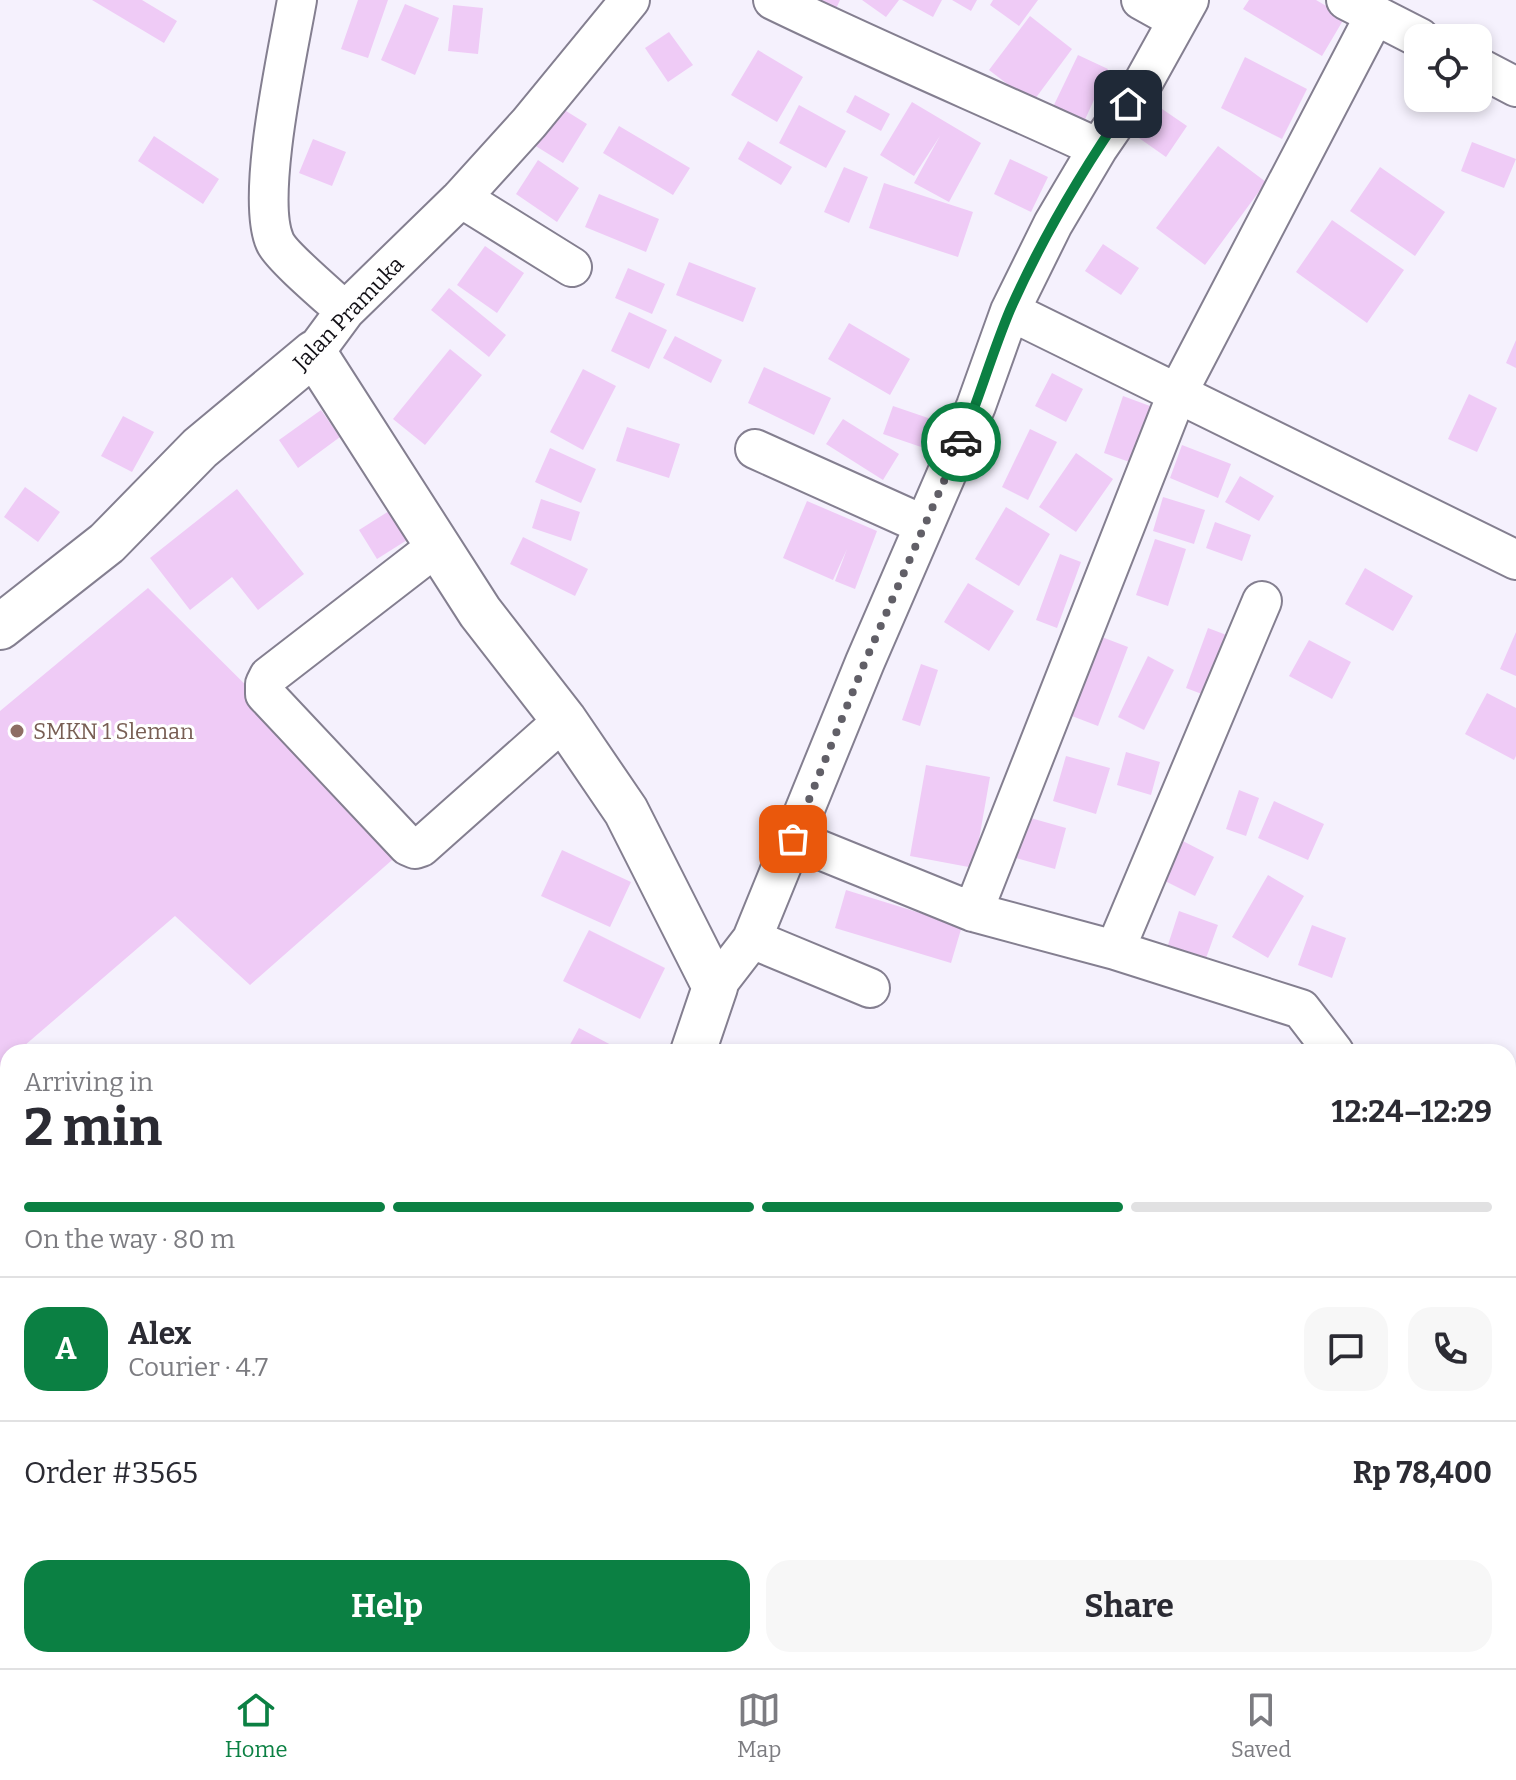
<!DOCTYPE html>
<html lang="en">
<head>
<meta charset="utf-8">
<style>
  body { margin:0; font-family:Bitter,serif; background:#f7f7f7; color:#2b2b33; height:100vh; display:flex; flex-direction:column; font-size:30px; white-space:nowrap }
  * { box-sizing:border-box; margin:0 }
  p { font-size:26px; color:#7c7c81 }
  .icon { flex:none; width:44px; height:44px; fill:none; stroke:currentColor; stroke-width:2; stroke-linecap:round; stroke-linejoin:round }
  .map { position:relative; flex:1; overflow:hidden }
  .panel { position:absolute; left:0px; top:1044px; width:1516px; height:624px; display:flex; flex-direction:column; background:#fff; border-radius:24px 24px 0 0; box-shadow:0 4px 12px #0003 }
  .panel>* { flex:none }
  .controls { position:absolute; left:1404px; top:24px; display:grid; gap:16px }
  .controls a { display:grid; place-items:center; width:88px; height:88px; border-radius:16px; background:#fff; box-shadow:0 4px 12px #0003; font-size:40px }
  .pin { position:absolute; display:grid; place-items:center; width:68px; height:68px; color:#fff; margin:-34px; border-radius:16px; box-shadow:0 4px 12px #0006 }
  .courier { position:absolute; display:grid; place-items:center; width:80px; height:80px; margin:-40px; border:6px solid #0b8043; border-radius:50%; background:#fff; color:#222; box-shadow:0 2px 10px #0007 }
  .summary em { font-style:normal; font-weight:700 }
  .summary div { display:flex; flex-direction:column-reverse }
  .summary { display:flex; align-items:center; justify-content:space-between; height:136px; padding:0 24px }
  h1 { font-size:52px; font-weight:700; line-height:60px }
  .bar { display:grid; grid-template-columns:repeat(4,1fr); gap:12px 8px; align-content:center; height:96px; padding:0 24px }
  .bar i { height:10px; border-radius:6px; background:#e1e1e2 }
  .bar .on { background:#0b8043 }
  .bar p { grid-column:span 4 }
  .line { display:flex; align-items:center; gap:20px; padding:0 24px; border-top:2px solid #e1e1e2 }
  .line div { flex:1 }
  .round { display:grid; place-items:center; flex:none; width:84px; height:84px; border-radius:24px; background:#f7f7f7 }
  .cta { display:flex; gap:16px; margin-top:auto; padding:16px 24px }
  .cta a { flex:1; height:92px; border-radius:24px; background:#0b8043; color:#fff; font-size:32px; font-weight:700; line-height:92px; text-align:center }
  .cta a+a { background:#f7f7f7; color:#2b2b33 }
  .tab-bar { display:flex; justify-content:space-around; align-items:center; height:112px; border-top:2px solid #e1e1e2; background:#fff; font-size:22px; color:#7c7c81 }
  .tab-bar a { display:grid; justify-items:center; gap:4px }
  .tab-bar .on { color:#0b8043 }
  .map>svg:first-child { display:block }
  .building { fill:#efcbf6 }
  .lines { fill:none; stroke-linecap:round; stroke-linejoin:round }
  .minor-casing { stroke:#847f90; stroke-width:42 }
  .tertiary-casing { stroke:#847f90; stroke-width:48 }
  .minor { stroke:#fff; stroke-width:38 }
  .tertiary { stroke:#fff; stroke-width:44 }
  .done { stroke:#615f67; stroke-width:8; stroke-dasharray:0 14.4 }
  .route { stroke:#0b8043; stroke-width:10 }
  .education-dot { fill:#8d6e63; stroke:#fff; stroke-width:3 }
  .labels { text-anchor:middle; stroke-width:6; stroke-linejoin:round; paint-order:stroke }
  .street-label { font-size:22px; fill:#121016; stroke:#fff }
  .education-label { font-size:22px; fill:#785e54; stroke:#fff; text-anchor:start }
</style>
</head>
<body>
<div class="map">
<svg width="1516" height="1668" viewBox="0 0 1516 1668">
  <rect width="100%" height="100%" fill="#f5f1fd"/>
  <path class="building" d="M 92,0 L 142,0 L 177,21 L 164,43 Z
    M 358,0 L 388,0 L 368,58 L 341,49 Z
    M 813,0 L 840,0 L 835,11 Z
    M 862,0 L 899,0 L 886,17 Z
    M 902,0 L 942,0 L 933,17 Z
    M 952,0 L 977,0 L 971,11 Z
    M 993,0 L 1038,0 L 1019,26 L 990,5 Z
    M 1249,0 L 1316,0 L 1345,17 L 1322,56 L 1243,9 Z
    M 405,4 L 439,18 L 415,75 L 381,60 Z
    M 453,5 L 483,8 L 478,54 L 448,51 Z
    M 1030,16 L 1072,49 L 1032,103 L 989,70 Z
    M 669,32 L 693,65 L 668,82 L 645,48 Z
    M 758,50 L 803,77 L 777,122 L 731,95 Z
    M 1078,55 L 1108,69 L 1083,124 L 1052,109 Z
    M 1245,57 L 1307,89 L 1282,139 L 1221,108 Z
    M 855,95 L 890,114 L 881,131 L 846,112 Z
    M 1149,100 L 1187,126 L 1166,157 L 1129,131 Z
    M 912,102 L 981,143 L 949,202 L 914,183 L 940,136 L 914,176 L 880,155 Z
    M 799,105 L 846,131 L 826,168 L 779,143 Z
    M 558,106 L 587,124 L 563,163 L 534,145 Z
    M 619,126 L 690,168 L 673,195 L 603,153 Z
    M 154,136 L 219,179 L 203,204 L 138,161 Z
    M 313,139 L 346,152 L 332,186 L 299,173 Z
    M 748,141 L 792,167 L 781,185 L 738,159 Z
    M 1472,142 L 1516,159 L 1504,188 L 1461,171 Z
    M 1218,146 L 1266,182 L 1205,265 L 1156,228 Z
    M 1010,159 L 1048,177 L 1031,212 L 994,194 Z
    M 538,160 L 579,188 L 557,222 L 516,194 Z
    M 844,167 L 868,177 L 849,223 L 824,212 Z
    M 1380,167 L 1445,212 L 1415,256 L 1350,211 Z
    M 884,183 L 973,212 L 958,257 L 869,228 Z
    M 599,194 L 659,219 L 646,252 L 585,227 Z
    M 1332,220 L 1404,270 L 1367,323 L 1296,272 Z
    M 1103,244 L 1139,268 L 1121,295 L 1085,271 Z
    M 485,246 L 524,273 L 497,313 L 457,285 Z
    M 689,262 L 756,288 L 743,322 L 676,295 Z
    M 628,268 L 665,284 L 652,314 L 615,298 Z
    M 449,288 L 506,335 L 489,357 L 431,310 Z
    M 629,312 L 667,330 L 649,369 L 611,351 Z
    M 849,323 L 910,359 L 890,395 L 828,359 Z
    M 675,336 L 722,360 L 711,383 L 663,358 Z
    M 1516,340 L 1516,368 L 1506,363 Z
    M 450,349 L 482,375 L 425,445 L 393,419 Z
    M 764,367 L 831,398 L 814,435 L 748,403 Z
    M 583,369 L 616,386 L 583,450 L 550,432 Z
    M 1052,373 L 1083,389 L 1066,422 L 1035,406 Z
    M 1469,394 L 1497,408 L 1477,452 L 1448,439 Z
    M 1123,396 L 1158,409 L 1138,465 L 1104,453 Z
    M 893,406 L 934,420 L 924,448 L 883,434 Z
    M 321,410 L 340,437 L 298,468 L 279,440 Z
    M 123,416 L 154,432 L 132,472 L 101,456 Z
    M 843,419 L 899,454 L 883,480 L 826,444 Z
    M 627,427 L 680,444 L 669,478 L 616,461 Z
    M 1030,429 L 1057,442 L 1028,500 L 1002,487 Z
    M 1182,445 L 1231,464 L 1218,498 L 1170,478 Z
    M 550,448 L 596,469 L 581,503 L 535,482 Z
    M 1076,453 L 1113,479 L 1076,532 L 1039,507 Z
    M 1240,476 L 1274,496 L 1259,521 L 1225,502 Z
    M 25,487 L 60,512 L 38,542 L 4,517 Z
    M 237,489 L 304,574 L 258,610 L 232,577 L 190,610 L 150,558 Z
    M 1163,497 L 1205,510 L 1194,544 L 1153,531 Z
    M 541,499 L 580,512 L 571,541 L 532,528 Z
    M 807,501 L 877,531 L 855,589 L 835,581 L 847,549 L 833,580 L 783,558 Z
    M 397,506 L 415,535 L 377,559 L 359,530 Z
    M 1006,507 L 1050,534 L 1019,586 L 975,559 Z
    M 1215,522 L 1251,535 L 1242,561 L 1206,548 Z
    M 523,537 L 588,569 L 575,596 L 510,564 Z
    M 1155,539 L 1186,549 L 1168,606 L 1136,595 Z
    M 1060,554 L 1081,562 L 1057,628 L 1036,620 Z
    M 1365,568 L 1413,596 L 1393,631 L 1345,604 Z
    M 968,583 L 1014,611 L 989,651 L 944,622 Z
    M 148,588 L 408,846 L 250,985 L 175,916 L 17,1052 L 8,1052 L 8,1060 L 0,1067 L 0,711 Z
    M 1208,628 L 1237,639 L 1215,699 L 1186,688 Z
    M 1516,632 L 1516,676 L 1500,669 Z
    M 1094,634 L 1128,647 L 1098,726 L 1064,713 Z
    M 1309,640 L 1351,662 L 1332,699 L 1289,676 Z
    M 1148,656 L 1174,670 L 1144,730 L 1118,717 Z
    M 921,664 L 938,670 L 920,726 L 902,720 Z
    M 1487,693 L 1516,708 L 1516,756 L 1514,760 L 1465,734 Z
    M 1126,752 L 1160,762 L 1151,795 L 1117,785 Z
    M 1066,756 L 1110,768 L 1096,814 L 1053,801 Z
    M 926,765 L 990,777 L 974,868 L 910,856 Z
    M 1239,790 L 1259,798 L 1246,836 L 1226,829 Z
    M 1274,801 L 1324,824 L 1308,860 L 1258,838 Z
    M 1027,817 L 1066,828 L 1055,869 L 1016,858 Z
    M 1177,838 L 1214,857 L 1195,896 L 1157,877 Z
    M 562,850 L 631,882 L 610,927 L 541,896 Z
    M 1268,875 L 1304,896 L 1268,958 L 1232,937 Z
    M 846,890 L 962,926 L 951,963 L 835,928 Z
    M 1179,911 L 1218,925 L 1205,961 L 1167,948 Z
    M 1312,925 L 1346,938 L 1332,978 L 1298,965 Z
    M 589,930 L 665,968 L 640,1019 L 563,981 Z
    M 579,1028 L 615,1047 L 613,1052 L 566,1052 Z
    M 0,1135 L 8,1141 L 8,1213 L 0,1207 Z
    M 0,1211 L 8,1216 L 8,1235 L 0,1246 Z
    M 1509,1375 L 1516,1377 L 1516,1437 L 1508,1434 Z
    M 1508,1463 L 1516,1467 L 1516,1485 L 1508,1482 Z
    M 1516,1552 L 1516,1580 L 1508,1576 L 1508,1568 Z
    M 1515,1633 L 1516,1668 L 1504,1668 L 1508,1660 Z
    M 428,1660 L 451,1660 L 469,1668 L 425,1668 Z
    M 472,1660 L 501,1660 L 498,1668 Z
    M 584,1660 L 637,1660 L 634,1668 L 581,1668 Z
    M 703,1660 L 744,1660 L 741,1668 L 700,1668 Z
    M 750,1660 L 768,1660 L 765,1668 L 748,1668 Z
    M 779,1660 L 810,1660 L 808,1668 L 777,1668 Z
    M 982,1660 L 989,1660 L 1012,1668 L 979,1668 Z
    M 1018,1660 L 1052,1660 L 1050,1668 L 1028,1668 L 1016,1664 Z
    M 1057,1660 L 1100,1660 L 1098,1668 L 1054,1668 Z"/>
  <g class="lines">
    <g class="minor-casing">
      <path id="minor" d="M 297,0 C 288,52 255,198 275,242 C 281,256 331,298 345,311
        M 773,0 C 880,52 990,98 1098,148
        M 1141,0 L 1177,20
        M 1346,0 L 1420,38
        M 1478,67 L 1516,87
        M 461,198 L 572,267
        M 1010,311 L 1516,560
        M 314,353 L 345,311 L 461,198 L 529,123 L 630,0
        M 755,449 L 924,525
        M 436,547 L 269,676 L 265,684 L 265,694 L 408,846 L 415,849 L 421,847 L 564,720
        M 793,839 L 973,912 L 1115,950 L 1301,1009 L 1334,1052
        M 973,912 L 1177,394 L 1375,15
        M 752,939 L 870,988
        M 1115,950 L 1262,601
        M 715,987 L 752,939 L 865,662 L 976,406 L 1010,311 L 1053,224 L 1098,148 L 1144,81 L 1189,0
        M 0,1127 L 8,1133
        M 1508,1131 L 1516,1091
        M 1508,1197 L 1516,1198
        M 1339,1660 L 1353,1668
        M 937,1668 L 940,1660
        M 1280,1668 L 1283,1660
        M 1464,1668 L 1465,1660"/>
    </g>
    <g class="tertiary-casing">
      <path id="tertiary" d="M 0,627 L 107,543 L 200,448 L 314,353 L 480,612 L 564,720 L 626,811 L 715,987 L 693,1052
        M 555,1668 L 556,1660"/>
    </g>
    <use href="#minor" class="minor"/>
    <use href="#tertiary" class="tertiary"/>
  </g>
  <g class="lines">
    <path class="done" d="M 793,839 L 865,662 L 961,442"/>
    <path class="route" d="M 961,442 C 979,399 992,353 1010,310 C 1042,238 1083,169 1128,104"/>
  </g>
  <circle class="education-dot" cx="17" cy="731" r="8"/>
  <g class="labels">
    <g class="street-label">
      <text transform="translate(348 313) rotate(-46)" y="8">Jalan Pramuka</text>
    </g>
    <g class="education-label">
      <text x="33" y="739">SMKN 1 Sleman</text>
    </g>
  </g>
</svg>
<div class="controls">
<a><svg class="icon" aria-label="locate" viewBox="0 0 24 24"><circle cx="12" cy="12" r="6"/><path d="M12 2v4M12 18v4M2 12h4M18 12h4"/></svg></a>
</div>
<div class="pin" style="left:793px;top:839px;background:#ea580c"><svg class="icon" aria-label="bag" viewBox="0 0 24 24"><path d="M5 8h14l-1 12H6zM9 8a3 3 0 0 1 6 0"/></svg></div>
<div class="pin" style="left:1128px;top:104px;background:#1f2937"><svg class="icon" aria-label="home" viewBox="0 0 24 24"><path d="M3 11l9-7 9 7M6 9v11h12V9"/></svg></div>
<div class="courier" style="left:961px;top:442px"><svg class="icon" aria-label="car" viewBox="0 0 24 24"><path d="M5 17H2v-5l4-1 3-4h7l3 4 3 1v5h-3M9 17h6M6 11h13"/><circle cx="7" cy="17" r="2"/><circle cx="17" cy="17" r="2"/></svg></div>
<section class="panel">
<div class="summary"><div><h1>2 min</h1><p>Arriving in</p></div><em>12:24–12:29</em></div>
<div class="bar"><i class="on"></i><i class="on"></i><i class="on"></i><i></i><p>On the way · 80 m</p></div>
<div class="line" style="height:144px"><b class="round" style="background:#0b8043;color:#fff">A</b><div><b>Alex</b><p>Courier · 4.7</p></div><a class="round"><svg class="icon" aria-label="chat" viewBox="0 0 24 24"><path d="M4 5h16v11H9l-5 4z"/></svg></a><a class="round"><svg class="icon" aria-label="phone" viewBox="0 0 24 24"><path d="M5 4h4l2 5-3 2q2 4 5 5l2-3 5 2v4C11 20 4 13 5 4z"/></svg></a></div>
<div class="line" style="height:104px"><div>Order #3565</div><b>Rp 78,400</b></div>
<div class="cta"><a>Help</a><a>Share</a></div>
</section>
</div>
<nav class="tab-bar">
<a class="on"><svg class="icon" aria-label="home" viewBox="0 0 24 24"><path d="M3 11l9-7 9 7M6 9v11h12V9"/></svg>Home</a>
<a><svg class="icon" aria-label="map" viewBox="0 0 24 24"><path d="M3 6l6-2 6 2 6-2v14l-6 2-6-2-6 2zM9 4v14M15 6v14"/></svg>Map</a>
<a><svg class="icon" aria-label="saved" viewBox="0 0 24 24"><path d="M7 4h10v16l-5-4-5 4z"/></svg>Saved</a>
</nav>
</body>
</html>
